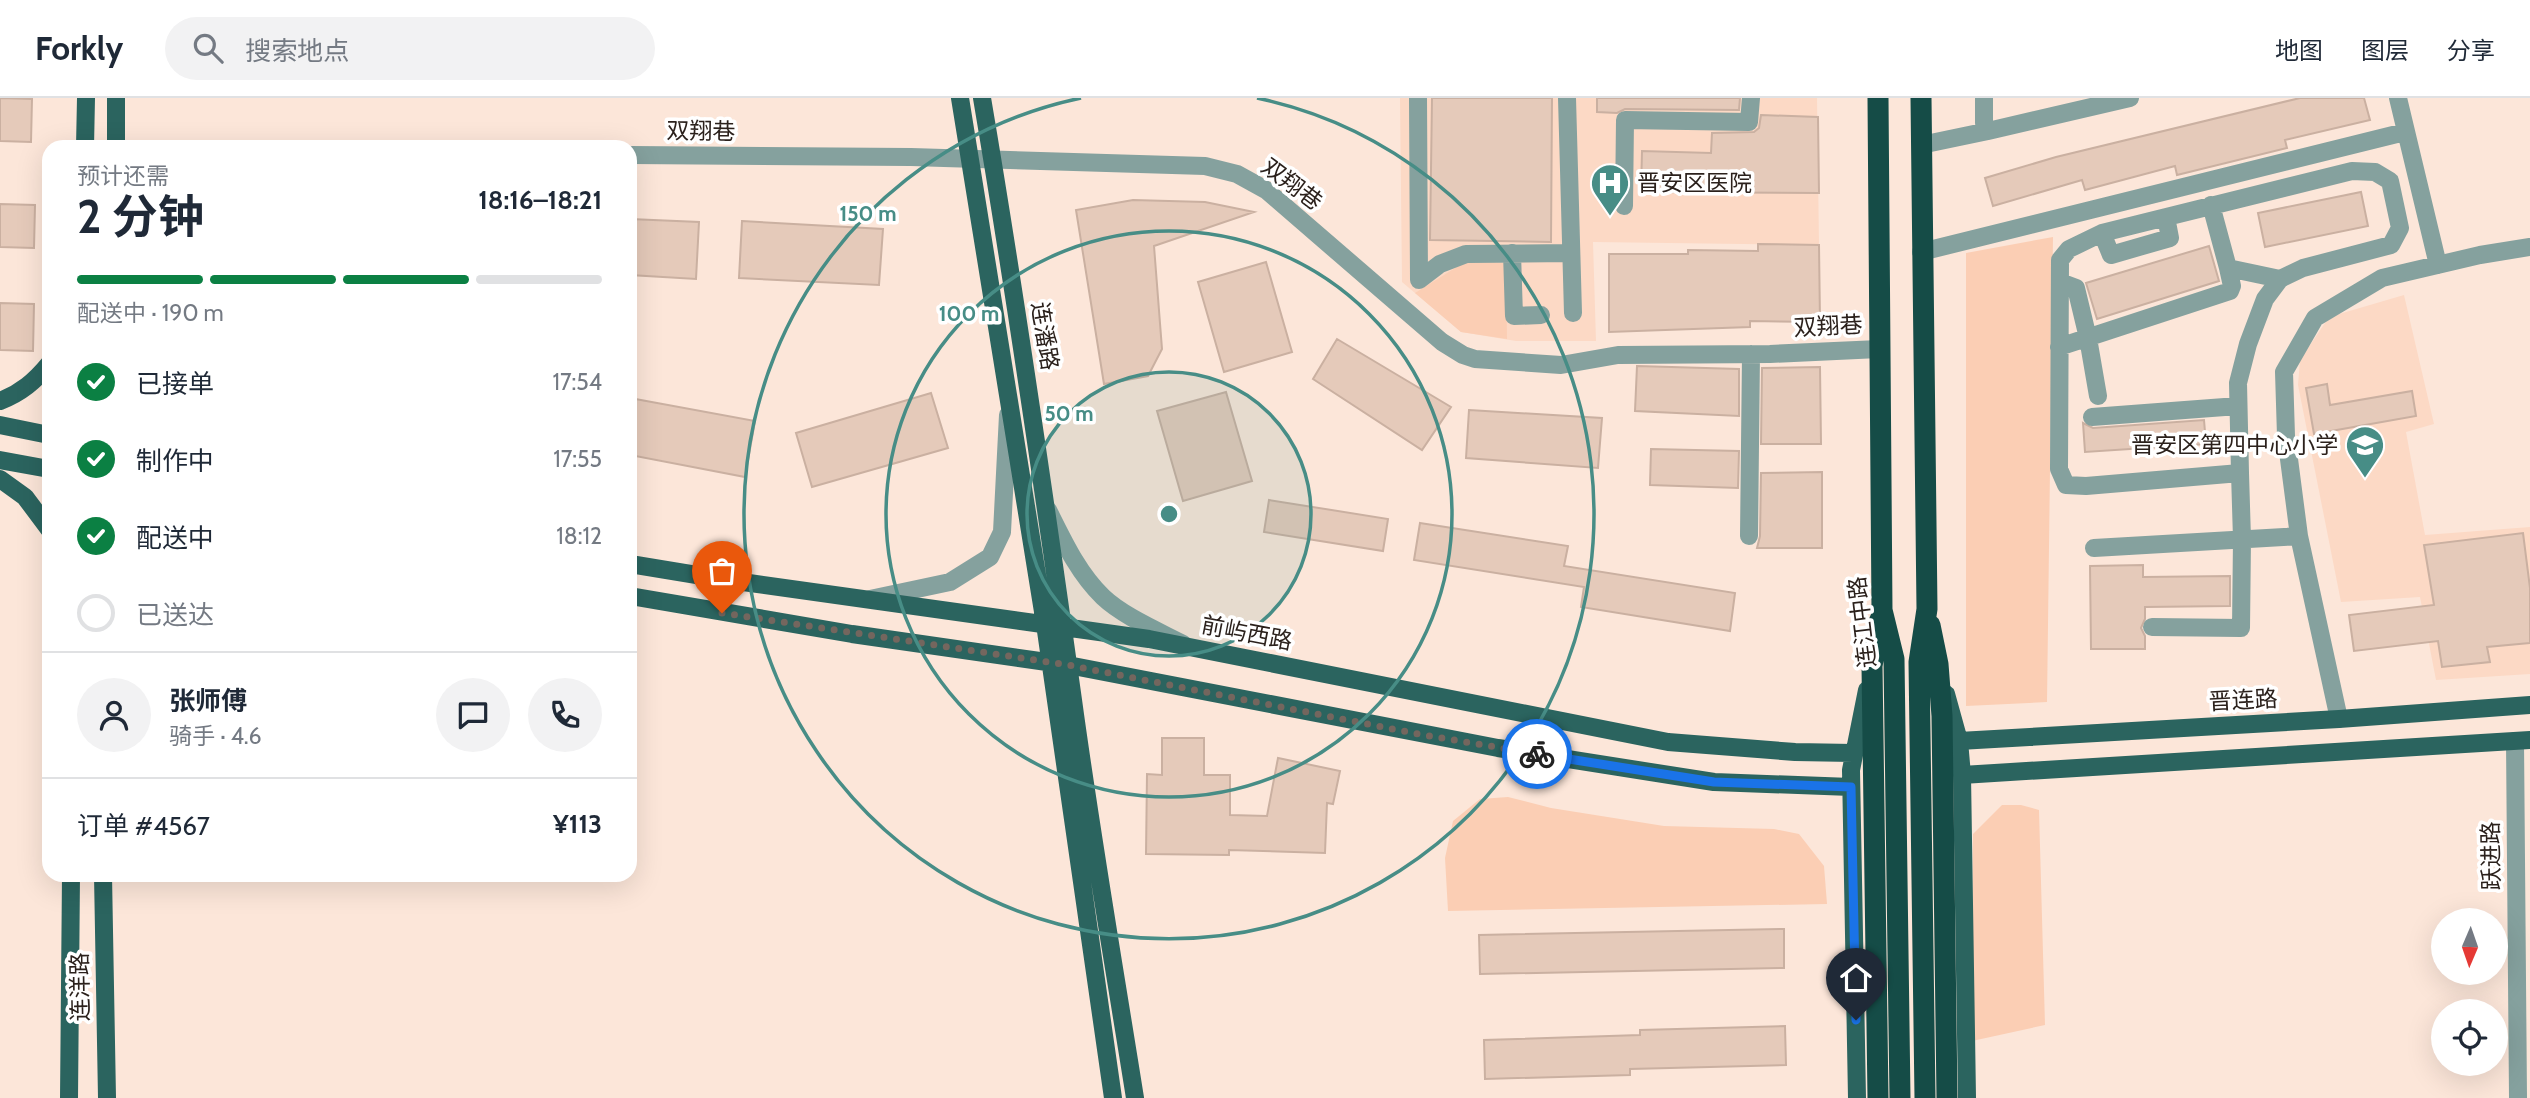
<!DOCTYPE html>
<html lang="zh">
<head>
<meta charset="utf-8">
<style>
  body { margin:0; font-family:Cabin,"Noto Sans SC",sans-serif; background:#f2f2f3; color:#1f2937; height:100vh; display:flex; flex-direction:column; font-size:26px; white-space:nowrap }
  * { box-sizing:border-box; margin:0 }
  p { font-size:23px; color:#747a83 }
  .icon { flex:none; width:38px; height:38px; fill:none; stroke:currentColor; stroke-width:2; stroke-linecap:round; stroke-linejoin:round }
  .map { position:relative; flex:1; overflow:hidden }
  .drawer { position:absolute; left:42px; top:42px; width:595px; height:742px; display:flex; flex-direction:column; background:#fff; border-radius:21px; box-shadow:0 7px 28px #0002 }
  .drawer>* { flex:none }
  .needle { width:46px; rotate:182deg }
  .buttons { position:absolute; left:2431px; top:810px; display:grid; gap:14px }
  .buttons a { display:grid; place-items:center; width:77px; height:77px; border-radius:50%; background:#fff; box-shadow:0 7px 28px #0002; font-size:35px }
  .pin { position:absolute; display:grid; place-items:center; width:60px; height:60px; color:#fff; margin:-72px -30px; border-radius:50% 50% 50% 0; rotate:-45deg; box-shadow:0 0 7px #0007 }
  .pin .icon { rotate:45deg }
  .courier { position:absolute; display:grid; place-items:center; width:70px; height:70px; margin:-35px; border:5px solid #1a73e8; border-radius:50%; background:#fff; color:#222; box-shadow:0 2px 9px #0007 }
  .headline em { font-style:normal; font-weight:700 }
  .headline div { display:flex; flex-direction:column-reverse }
  .headline { display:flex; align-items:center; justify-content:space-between; height:119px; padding:0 35px }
  h1 { font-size:46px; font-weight:700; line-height:52px }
  .bar { display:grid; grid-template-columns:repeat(4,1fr); gap:10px 7px; align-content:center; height:84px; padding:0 35px }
  .bar i { height:9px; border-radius:5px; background:#e0e1e3 }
  .bar .current { background:#0b8043 }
  .bar p { grid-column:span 4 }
  .line { display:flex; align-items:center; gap:18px; padding:0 35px; border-top:2px solid #e0e1e3 }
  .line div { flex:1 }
  .round { display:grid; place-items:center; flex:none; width:74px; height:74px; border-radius:37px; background:#f2f2f3 }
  ol { padding:0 35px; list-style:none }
  li { display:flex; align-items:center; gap:21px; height:77px }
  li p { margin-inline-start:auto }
  li .icon { padding:7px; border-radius:50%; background:#0b8043; color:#fff; stroke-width:4 }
  li:last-child { color:#747a83 }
  li i { width:38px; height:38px; border:4px solid #e0e1e3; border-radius:50% }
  header { display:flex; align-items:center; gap:42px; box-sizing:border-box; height:98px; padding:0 35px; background:#fff; border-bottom:2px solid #e0e1e3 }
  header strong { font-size:33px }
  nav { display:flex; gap:38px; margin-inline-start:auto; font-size:24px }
  .search { width:490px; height:63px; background:#f2f2f3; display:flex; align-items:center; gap:18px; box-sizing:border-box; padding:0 24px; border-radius:38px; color:#747a83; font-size:26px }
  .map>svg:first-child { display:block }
  .built { fill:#fcd9c5 }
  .green { fill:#fbceb4 }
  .building { fill:#e5caba; stroke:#cab0a1; stroke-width:2 }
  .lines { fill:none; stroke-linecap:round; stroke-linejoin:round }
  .minor { stroke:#85a19e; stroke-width:18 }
  .major { stroke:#2b645f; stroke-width:18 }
  .highway { stroke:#154c47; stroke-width:21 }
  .done { stroke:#74665e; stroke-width:7; stroke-dasharray:0 12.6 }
  .route { stroke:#1a73e8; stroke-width:9 }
  .ring { fill:none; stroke:#478d86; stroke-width:3.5 }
  .labels { text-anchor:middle; stroke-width:7; stroke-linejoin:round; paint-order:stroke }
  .street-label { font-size:23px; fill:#2b211c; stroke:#fff }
  .poi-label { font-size:23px; fill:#2b211c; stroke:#fff; text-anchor:start }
  .centre { fill:#478d86; stroke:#fff; stroke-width:3.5 }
  .ring-label { font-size:21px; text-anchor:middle; font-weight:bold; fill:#478d86; stroke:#fff; stroke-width:7; stroke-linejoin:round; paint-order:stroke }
</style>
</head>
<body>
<header>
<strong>Forkly</strong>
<div class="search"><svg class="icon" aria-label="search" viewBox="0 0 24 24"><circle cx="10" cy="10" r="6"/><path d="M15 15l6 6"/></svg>搜索地点</div>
<nav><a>地图</a><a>图层</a><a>分享</a></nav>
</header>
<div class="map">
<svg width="2530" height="1000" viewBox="0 0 2530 1000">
  <rect width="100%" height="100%" fill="#fce6d9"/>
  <path class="built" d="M 1400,0 L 1817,0 L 1819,147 L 1593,144 L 1596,243 L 1516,243 L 1461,234 L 1402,184 Z
    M 2404,197 L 2434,326 L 2406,334 L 2425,437 L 2530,429 L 2530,576 L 2436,582 L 2420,499 L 2341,504 L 2298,287 L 2300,262 L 2329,219 Z"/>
  <path class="green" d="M 2053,139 L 2047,604 L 1966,608 L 1966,155 Z
    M 1468,162 L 1506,165 L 1507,241 L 1461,234 L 1415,195 Z
    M 1508,699 L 1551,710 L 1664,728 L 1774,731 L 1799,736 L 1824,768 L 1827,806 L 1448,813 L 1445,760 L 1453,723 L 1480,701 Z
    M 2002,707 L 2021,707 L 2039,712 L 2045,927 L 1972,943 L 1973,736 Z"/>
  <path class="building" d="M 0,0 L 32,1 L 31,44 L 0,43 Z
    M 1432,0 L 1552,0 L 1551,144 L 1430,142 Z
    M 1597,0 L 1740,0 L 1739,12 L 1625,11 L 1617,15 L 1597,14 Z
    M 2300,0 L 2364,0 L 2370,22 L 2285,42 L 2287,50 L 2177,77 L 2175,68 L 2085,92 L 2082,82 L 1993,108 L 1985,80 L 2056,59 Z
    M 1761,17 L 1818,19 L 1819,95 L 1641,94 L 1642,53 L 1711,55 L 1712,35 L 1754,34 L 1759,30 Z
    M 2361,94 L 2368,128 L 2265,149 L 2258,115 Z
    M 1133,102 L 1205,104 L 1254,114 L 1154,148 L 1162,251 L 1148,278 L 1104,286 L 1076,112 Z
    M 0,106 L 35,107 L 34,150 L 0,149 Z
    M 630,121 L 699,124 L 696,181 L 630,177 Z
    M 742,123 L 883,131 L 879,187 L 739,180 Z
    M 1758,146 L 1819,147 L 1820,224 L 1750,223 L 1750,229 L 1609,234 L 1609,156 L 1688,156 L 1688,152 L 1758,153 Z
    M 2209,148 L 2219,183 L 2097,221 L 2086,185 Z
    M 1266,164 L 1292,254 L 1224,274 L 1198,184 Z
    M 0,205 L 34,206 L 33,253 L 0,252 Z
    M 1337,241 L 1451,309 L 1422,352 L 1313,281 Z
    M 1637,268 L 1739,271 L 1739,318 L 1635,313 Z
    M 1820,269 L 1821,346 L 1761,346 L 1762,270 Z
    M 2327,286 L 2330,307 L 2412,293 L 2416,318 L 2314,336 L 2306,290 Z
    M 1226,294 L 1252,383 L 1183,403 L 1157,313 Z
    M 931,295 L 948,350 L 812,389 L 796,335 Z
    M 630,300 L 755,323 L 745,379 L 630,357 Z
    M 1469,312 L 1602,320 L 1598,370 L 1466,360 Z
    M 2204,322 L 2206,346 L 2085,354 L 2083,325 L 2093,330 Z
    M 1651,351 L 1739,353 L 1738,390 L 1650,387 Z
    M 1822,374 L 1822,450 L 1757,450 L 1760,438 L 1761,375 Z
    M 1269,402 L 1388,421 L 1383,453 L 1264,434 Z
    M 1420,425 L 1568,448 L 1564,468 L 1735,495 L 1730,533 L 1581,509 L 1584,489 L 1414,462 Z
    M 2523,435 L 2530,490 L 2530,545 L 2487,549 L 2490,564 L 2442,569 L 2438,543 L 2354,553 L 2349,517 L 2434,507 L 2424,447 Z
    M 2143,467 L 2143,479 L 2230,478 L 2230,508 L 2145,509 L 2145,521 L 2141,530 L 2145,538 L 2145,551 L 2091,551 L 2090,468 Z
    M 1162,640 L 1204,640 L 1204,677 L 1230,677 L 1230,717 L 1267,718 L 1278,660 L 1340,673 L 1333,706 L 1327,705 L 1325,755 L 1229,752 L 1229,757 L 1146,756 L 1147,676 L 1162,677 Z
    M 1784,831 L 1784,870 L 1480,876 L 1479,837 Z
    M 1785,928 L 1786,967 L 1630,971 L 1630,977 L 1485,981 L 1484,942 L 1640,937 L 1640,932 Z"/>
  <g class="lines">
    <path class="minor" d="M 1418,0 L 1419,182 L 1440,166 L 1466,156 L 1571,155
      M 1567,0 L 1573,215
      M 2398,0 L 2438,167
      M 1988,33 L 2130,0
      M 1921,47 L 1988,33 L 1984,25 L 1984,0
      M 630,57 L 911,59 L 1205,68 L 1237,76 L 1266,92 L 1442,244 L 1463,257 L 1475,261 L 1561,267 L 1618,257 L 1770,256 L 1879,251
      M 2352,73 L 2375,74 L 2390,83 L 2400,130 L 2391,147 L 2303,170 L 2280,181 L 2265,201 L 2248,246 L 2238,285 L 2240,375 L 2086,388 L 2066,387 L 2059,371 L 2060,162 L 2069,151 L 2102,135 Z
      M 2211,107 L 2228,170 L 2280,181
      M 1624,108 L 1625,22 L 1749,24 L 1751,0
      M 2102,135 L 2111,157 L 2170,140 L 2166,119
      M 1921,154 L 2405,34
      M 1512,155 L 1514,218 L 1541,217
      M 2060,184 L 2076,190 L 2088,240 L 2098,298
      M 2059,249 L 2230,193 L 2232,188 L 2228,170
      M 2092,319 L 2238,308
      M 1048,412 C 1063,442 1078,475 1103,499 C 1123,518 1158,533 1183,546
      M 1749,438 L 1751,256
      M 2094,450 L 2299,438
      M 870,501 L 950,484 L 990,459 L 1002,434 L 1008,317
      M 2152,529 L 2241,530 L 2242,441 L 2240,375
      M 2339,621 L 2299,438 L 2286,338 L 2284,274 L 2315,220 L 2382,180 L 2480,157 L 2530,149
      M 2515,643 L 2518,1000"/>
    <path class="major" d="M 116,0 L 116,49
      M 960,0 L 1045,526 L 1113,1000
      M 982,0 C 1016,200 1045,401 1073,602 C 1091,735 1114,868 1135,1000
      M 85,49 L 86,0
      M 0,303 C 21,295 35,283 49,266
      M 0,327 L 49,337
      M 0,362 L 49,371
      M 0,381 L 25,399 L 49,431
      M 630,466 L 721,481 L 1149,541 L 1668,644 L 1795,654 L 1853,655
      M 630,498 L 852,536 L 1068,567 L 1498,650 L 1714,684 L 1851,689
      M 1946,596 L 1959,643 L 1962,677 L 1967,1000
      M 1959,643 L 2339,621 L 2530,607
      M 1962,677 L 2530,642
      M 103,777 L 107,1000
      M 69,1000 L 71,777
      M 1857,1000 L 1851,672 L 1867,592"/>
    <path class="highway" d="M 1878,0 L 1882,512 L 1894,561 L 1900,1000
      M 1921,0 L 1927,511 L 1919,564 L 1925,1000
      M 1930,527 L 1938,566 L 1942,618 L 1947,1000
      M 1878,1000 L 1872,568 L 1880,521"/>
  </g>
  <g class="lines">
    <path class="done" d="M 722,515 L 1068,567 L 1418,636 L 1537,656"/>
    <path class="route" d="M 1537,656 L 1714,684 L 1851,689 L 1856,922"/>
  </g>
  <circle cx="1169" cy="416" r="142" fill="#478d86" fill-opacity=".12"/>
  <g class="ring">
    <circle cx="1169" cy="416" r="142"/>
    <circle cx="1169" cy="416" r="283"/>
    <path d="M1257 0A425 425 0 1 1 1081 0"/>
  </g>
  <defs>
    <g id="hospital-pin" transform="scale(2.0125)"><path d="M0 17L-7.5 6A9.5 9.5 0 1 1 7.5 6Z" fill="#478d86" stroke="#fff"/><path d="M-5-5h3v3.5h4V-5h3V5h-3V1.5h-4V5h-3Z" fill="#fff"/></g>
    <g id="school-pin" transform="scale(2.0125)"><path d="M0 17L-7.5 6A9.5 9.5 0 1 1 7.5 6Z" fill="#478d86" stroke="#fff"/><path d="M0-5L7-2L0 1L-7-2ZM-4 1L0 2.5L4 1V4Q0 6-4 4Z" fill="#fff"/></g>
  </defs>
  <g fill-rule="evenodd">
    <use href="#hospital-pin" x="1610" y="85"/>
    <use href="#school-pin" x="2365" y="347"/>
  </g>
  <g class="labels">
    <g class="street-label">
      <text transform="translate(701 33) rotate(1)" y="8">双翔巷</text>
      <text transform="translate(1292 86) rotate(37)" y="8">双翔巷</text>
      <text transform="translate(1828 228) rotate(-3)" y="8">双翔巷</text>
      <text transform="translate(1045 238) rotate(81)" y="8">连潘路</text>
      <text transform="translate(1862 524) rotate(-97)" y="8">连江中路</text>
      <text transform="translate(1247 535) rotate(11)" y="8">前屿西路</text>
      <text transform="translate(2243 602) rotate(-3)" y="8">晋连路</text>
      <text transform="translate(2491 758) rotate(-91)" y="8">跃进路</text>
      <text transform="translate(80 889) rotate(-91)" y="8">连洋路</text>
    </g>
    <g class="poi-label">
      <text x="1637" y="93">晋安区医院</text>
      <text x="2338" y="355" text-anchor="end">晋安区第四中心小学</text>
    </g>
  </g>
  <circle cx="1169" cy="416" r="10" class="centre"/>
  <g class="ring-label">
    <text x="868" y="123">150 m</text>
    <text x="969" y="223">100 m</text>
    <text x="1069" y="323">50 m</text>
  </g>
</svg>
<div class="buttons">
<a><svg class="needle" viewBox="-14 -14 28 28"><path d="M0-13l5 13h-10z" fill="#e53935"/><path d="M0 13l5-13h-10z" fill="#747a83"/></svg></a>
<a><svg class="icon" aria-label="locate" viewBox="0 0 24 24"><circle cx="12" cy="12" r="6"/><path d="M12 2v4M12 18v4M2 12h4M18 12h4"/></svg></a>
</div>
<div class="pin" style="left:722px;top:515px;background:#ea580c"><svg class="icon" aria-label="bag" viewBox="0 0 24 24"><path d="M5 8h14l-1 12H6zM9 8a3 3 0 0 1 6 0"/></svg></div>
<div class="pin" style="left:1856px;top:922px;background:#1f2937"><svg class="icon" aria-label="home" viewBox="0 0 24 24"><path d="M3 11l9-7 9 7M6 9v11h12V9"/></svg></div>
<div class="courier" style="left:1537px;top:656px"><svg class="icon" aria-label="bike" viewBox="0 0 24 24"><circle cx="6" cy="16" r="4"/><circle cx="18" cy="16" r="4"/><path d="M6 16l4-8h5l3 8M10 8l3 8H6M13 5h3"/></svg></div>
<section class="drawer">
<div class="headline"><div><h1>2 分钟</h1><p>预计还需</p></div><em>18:16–18:21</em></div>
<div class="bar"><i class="current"></i><i class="current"></i><i class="current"></i><i></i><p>配送中 · 190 m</p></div>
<ol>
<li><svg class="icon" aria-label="check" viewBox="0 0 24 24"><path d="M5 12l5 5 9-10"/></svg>已接单<p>17:54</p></li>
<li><svg class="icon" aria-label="check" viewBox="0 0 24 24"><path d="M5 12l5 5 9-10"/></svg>制作中<p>17:55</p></li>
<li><svg class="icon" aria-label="check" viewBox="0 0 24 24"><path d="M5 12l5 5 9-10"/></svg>配送中<p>18:12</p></li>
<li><i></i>已送达</li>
</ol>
<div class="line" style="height:126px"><a class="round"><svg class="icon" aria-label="person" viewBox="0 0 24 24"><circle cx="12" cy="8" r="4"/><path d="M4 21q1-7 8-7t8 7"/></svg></a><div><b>张师傅</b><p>骑手 · 4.6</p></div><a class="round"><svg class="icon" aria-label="chat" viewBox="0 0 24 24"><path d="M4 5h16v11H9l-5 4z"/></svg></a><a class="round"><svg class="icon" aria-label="phone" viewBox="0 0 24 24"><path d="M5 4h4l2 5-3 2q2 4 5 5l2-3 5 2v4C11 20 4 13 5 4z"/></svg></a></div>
<div class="line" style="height:91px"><div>订单 #4567</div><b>¥113</b></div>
</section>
</div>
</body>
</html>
